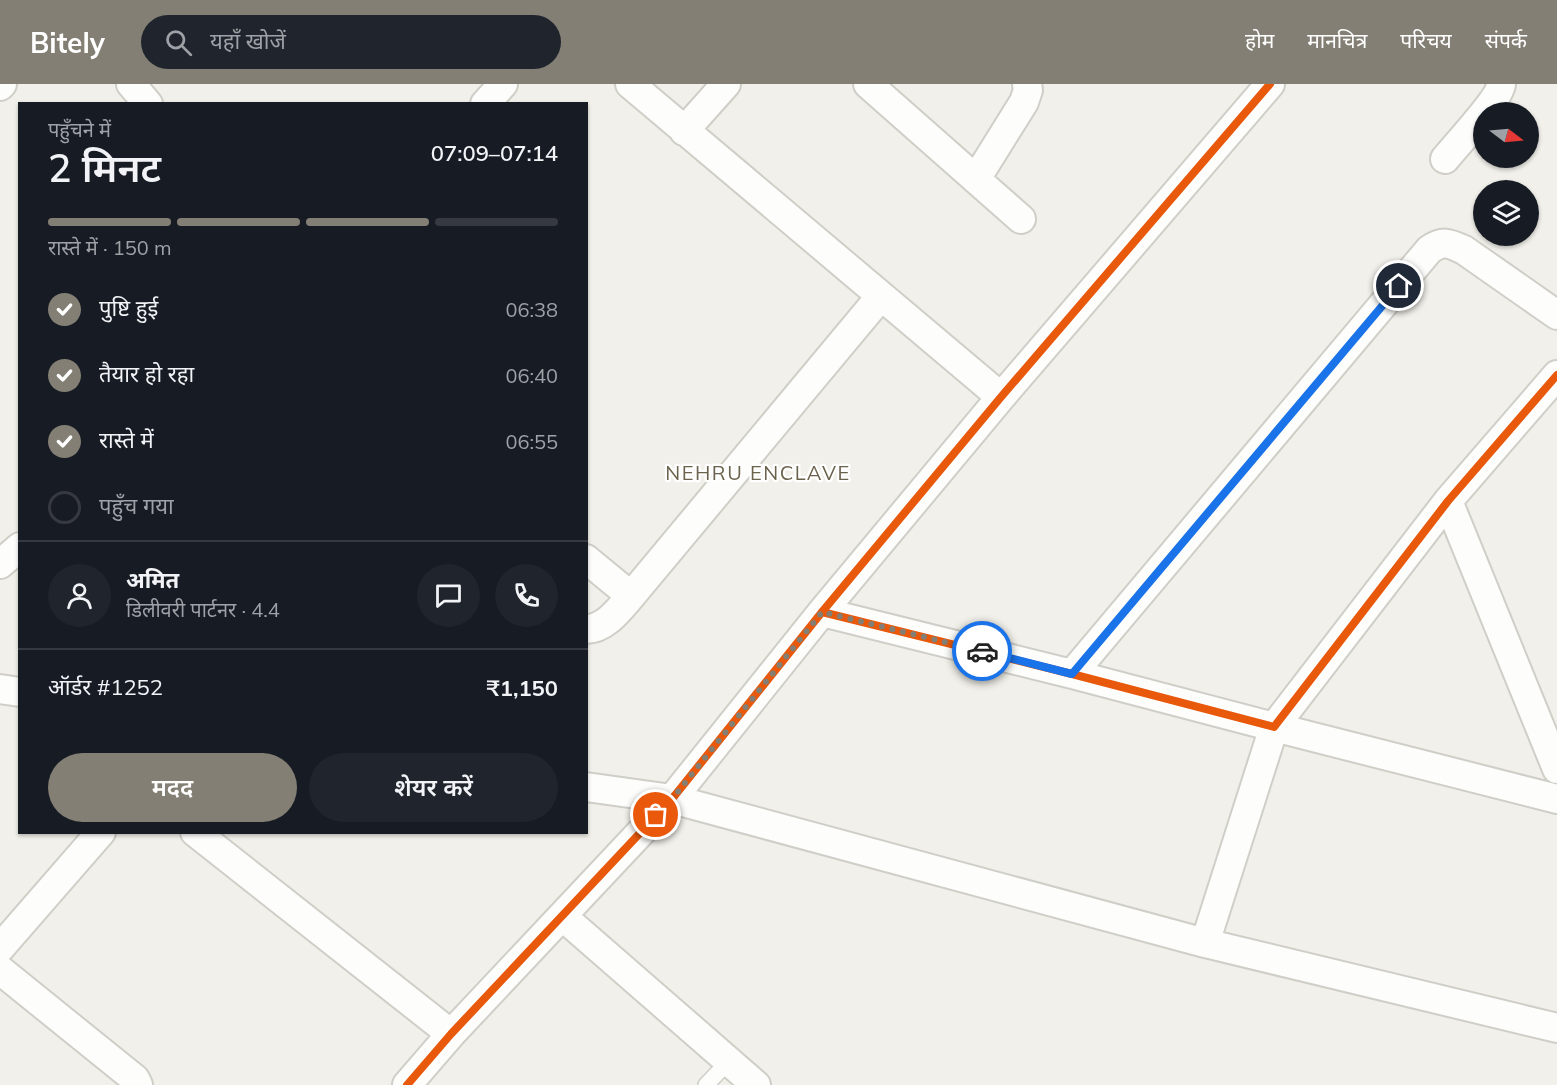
<!DOCTYPE html>
<html lang="hi">
<head>
<meta charset="utf-8">
<style>
  body { margin:0; font-family:Mulish,"Noto Sans Devanagari",sans-serif; background:#20242c; color:#f1f3f6; height:100vh; display:flex; flex-direction:column; font-size:22px; white-space:nowrap }
  * { box-sizing:border-box; margin:0 }
  p { font-size:20px; color:#9ea1a6 }
  .icon { flex:none; width:33px; height:33px; fill:none; stroke:currentColor; stroke-width:2; stroke-linecap:round; stroke-linejoin:round }
  .map { position:relative; flex:1; overflow:hidden }
  .sheet { position:absolute; left:18px; top:18px; width:570px; height:732px; display:flex; flex-direction:column; background:#171b24; border-radius:0px; box-shadow:0 2px 4px #0004 }
  .sheet>* { flex:none }
  .needle { width:39px; rotate:106deg }
  .buttons { position:absolute; left:1473px; top:18px; display:grid; gap:12px }
  .buttons a { display:grid; place-items:center; width:66px; height:66px; border-radius:50%; background:#171b24; box-shadow:0 2px 4px #0004; font-size:30px }
  .pin { position:absolute; display:grid; place-items:center; width:51px; height:51px; color:#fff; margin:-26px; border:3px solid #fff; border-radius:50%; box-shadow:0 2px 6px #0007 }
  .courier { position:absolute; display:grid; place-items:center; width:60px; height:60px; margin:-30px; border:4px solid #1a73e8; border-radius:50%; background:#fff; color:#222; box-shadow:0 2px 8px #0007 }
  .head em { font-style:normal; font-weight:600 }
  .head div { display:flex; flex-direction:column-reverse }
  .head { display:flex; align-items:center; justify-content:space-between; height:102px; padding:0 30px }
  h1 { font-size:39px; font-weight:600; line-height:45px }
  .bar { display:grid; grid-template-columns:repeat(4,1fr); gap:9px 6px; align-content:center; height:72px; padding:0 30px }
  .bar i { height:8px; border-radius:4px; background:#363941 }
  .bar .on { background:#837f74 }
  .bar p { grid-column:span 4 }
  .line { display:flex; align-items:center; gap:15px; padding:0 30px; border-top:2px solid #363941 }
  .line div { flex:1 }
  .round { display:grid; place-items:center; flex:none; width:63px; height:63px; border-radius:32px; background:#20242c }
  ol { padding:0 30px; list-style:none }
  li { display:flex; align-items:center; gap:18px; height:66px }
  li p { margin-inline-start:auto }
  li .icon { padding:6px; border-radius:50%; background:#837f74; color:#fff; stroke-width:4 }
  li:last-child { color:#9ea1a6 }
  li i { width:33px; height:33px; border:3px solid #363941; border-radius:50% }
  .cta { display:flex; gap:12px; margin-top:auto; padding:12px 30px }
  .cta a { flex:1; height:69px; border-radius:36px; background:#837f74; color:#fff; font-size:24px; font-weight:600; line-height:69px; text-align:center }
  .cta a+a { background:#20242c; color:#f1f3f6 }
  header { display:flex; align-items:center; gap:36px; box-sizing:border-box; height:84px; padding:0 30px; background:#837f74; color:#fff }
  header strong { font-size:28px }
  nav { display:flex; gap:33px; margin-inline-start:auto; font-size:21px }
  .search { width:420px; height:54px; background:#20242c; display:flex; align-items:center; gap:15px; box-sizing:border-box; padding:0 21px; border-radius:33px; color:#9ea1a6; font-size:22px }
  .map>svg:first-child { display:block }
  .lines { fill:none; stroke-linecap:round; stroke-linejoin:round }
  .service-casing { stroke:#cfcec7; stroke-width:18 }
  .minor-casing { stroke:#cfcec7; stroke-width:32 }
  .service { stroke:#fdfdfc; stroke-width:15 }
  .minor { stroke:#fdfdfc; stroke-width:28 }
  .cycleway-casing { stroke:#fff; stroke-width:11 }
  .cycleway { stroke:#e8590c; stroke-width:8 }
  .done { stroke:#837f74; stroke-width:6; stroke-dasharray:0 10.8 }
  .route { stroke:#1a73e8; stroke-width:8 }
  .labels { text-anchor:middle; stroke-width:4.5; stroke-linejoin:round; paint-order:stroke }
  .neighbourhood-label { font-size:20px; letter-spacing:1.5px; fill:#6b624c; stroke:#fff }
</style>
</head>
<body>
<header>
<strong>Bitely</strong>
<div class="search"><svg class="icon" aria-label="search" viewBox="0 0 24 24"><circle cx="10" cy="10" r="6"/><path d="M15 15l6 6"/></svg>यहाँ खोजें</div>
<nav><a>होम</a><a>मानचित्र</a><a>परिचय</a><a>संपर्क</a></nav>
</header>
<div class="map">
<svg width="1557" height="1001" viewBox="0 0 1557 1001">
  <rect width="100%" height="100%" fill="#f1f0ea"/>
  <g class="lines">
    <g class="service-casing">
      <path id="service" d="M 706,1001 L 729,977"/>
    </g>
    <g class="minor-casing">
      <path id="minor" d="M 131,0 L 148,20
        M 630,0 L 1001,313
        M 868,0 L 1021,135
        M 0,2 L 2,0
        M 485,20 L 503,0
        M 684,47 L 726,0
        M 1445,75 C 1456,61 1500,15 1501,0
        M 976,95 L 1024,18 L 1028,6 L 1027,0
        M 1448,417 L 1557,685
        M 586,475 L 631,512
        M 0,480 L 20,463
        M 822,528 L 1072,590 L 1274,643 L 1448,417 L 1557,291
        M 586,545 C 605,545 620,525 631,512 L 881,212
        M 1072,590 L 1429,166 C 1443,156 1449,159 1464,166 L 1557,231
        M 0,605 L 20,608
        M 586,703 L 672,715 L 1205,859
        M 1557,715 L 1274,643 L 1205,859 L 1557,944
        M 195,748 L 451,950
        M 562,832 L 756,1001
        M 0,864 L 101,748
        M 0,886 L 135,995 L 138,1001
        M 407,1001 L 451,950 L 672,715 L 822,528 L 1001,313 L 1270,0"/>
    </g>
    <use href="#service" class="service"/>
    <use href="#minor" class="minor"/>
    <g class="cycleway-casing">
      <path id="cycleway" d="M 822,528 L 1072,590 L 1274,643 L 1448,417 L 1557,291
        M 407,1001 L 451,950 L 672,715 L 822,528 L 1001,313 L 1270,0"/>
    </g>
    <use href="#cycleway" class="cycleway"/>
  </g>
  <g class="lines">
    <path class="done" d="M 656,731 L 672,715 L 822,528 L 982,567"/>
    <path class="route" d="M 982,567 L 1072,590 L 1399,202"/>
  </g>
  <g class="labels">
    <g class="neighbourhood-label">
      <text x="758" y="396">NEHRU ENCLAVE</text>
    </g>
  </g>
</svg>
<div class="buttons">
<a><svg class="needle" viewBox="-14 -14 28 28"><path d="M0-13l5 13h-10z" fill="#e53935"/><path d="M0 13l5-13h-10z" fill="#9ea1a6"/></svg></a>
<a><svg class="icon" aria-label="layers" viewBox="0 0 24 24"><path d="M12 4l9 5-9 5-9-5zM3 14l9 5 9-5"/></svg></a>
</div>
<div class="pin" style="left:656px;top:731px;background:#ea580c"><svg class="icon" aria-label="bag" viewBox="0 0 24 24"><path d="M5 8h14l-1 12H6zM9 8a3 3 0 0 1 6 0"/></svg></div>
<div class="pin" style="left:1399px;top:202px;background:#1f2937"><svg class="icon" aria-label="home" viewBox="0 0 24 24"><path d="M3 11l9-7 9 7M6 9v11h12V9"/></svg></div>
<div class="courier" style="left:982px;top:567px"><svg class="icon" aria-label="car" viewBox="0 0 24 24"><path d="M5 17H2v-5l4-1 3-4h7l3 4 3 1v5h-3M9 17h6M6 11h13"/><circle cx="7" cy="17" r="2"/><circle cx="17" cy="17" r="2"/></svg></div>
<section class="sheet">
<div class="head"><div><h1>2 मिनट</h1><p>पहुँचने में</p></div><em>07:09–07:14</em></div>
<div class="bar"><i class="on"></i><i class="on"></i><i class="on"></i><i></i><p>रास्ते में · 150 m</p></div>
<ol>
<li><svg class="icon" aria-label="check" viewBox="0 0 24 24"><path d="M5 12l5 5 9-10"/></svg>पुष्टि हुई<p>06:38</p></li>
<li><svg class="icon" aria-label="check" viewBox="0 0 24 24"><path d="M5 12l5 5 9-10"/></svg>तैयार हो रहा<p>06:40</p></li>
<li><svg class="icon" aria-label="check" viewBox="0 0 24 24"><path d="M5 12l5 5 9-10"/></svg>रास्ते में<p>06:55</p></li>
<li><i></i>पहुँच गया</li>
</ol>
<div class="line" style="height:108px"><a class="round"><svg class="icon" aria-label="person" viewBox="0 0 24 24"><circle cx="12" cy="8" r="4"/><path d="M4 21q1-7 8-7t8 7"/></svg></a><div><b>अमित</b><p>डिलीवरी पार्टनर · 4.4</p></div><a class="round"><svg class="icon" aria-label="chat" viewBox="0 0 24 24"><path d="M4 5h16v11H9l-5 4z"/></svg></a><a class="round"><svg class="icon" aria-label="phone" viewBox="0 0 24 24"><path d="M5 4h4l2 5-3 2q2 4 5 5l2-3 5 2v4C11 20 4 13 5 4z"/></svg></a></div>
<div class="line" style="height:78px"><div>ऑर्डर #1252</div><b>₹1,150</b></div>
<div class="cta"><a>मदद</a><a>शेयर करें</a></div>
</section>
</div>
</body>
</html>
